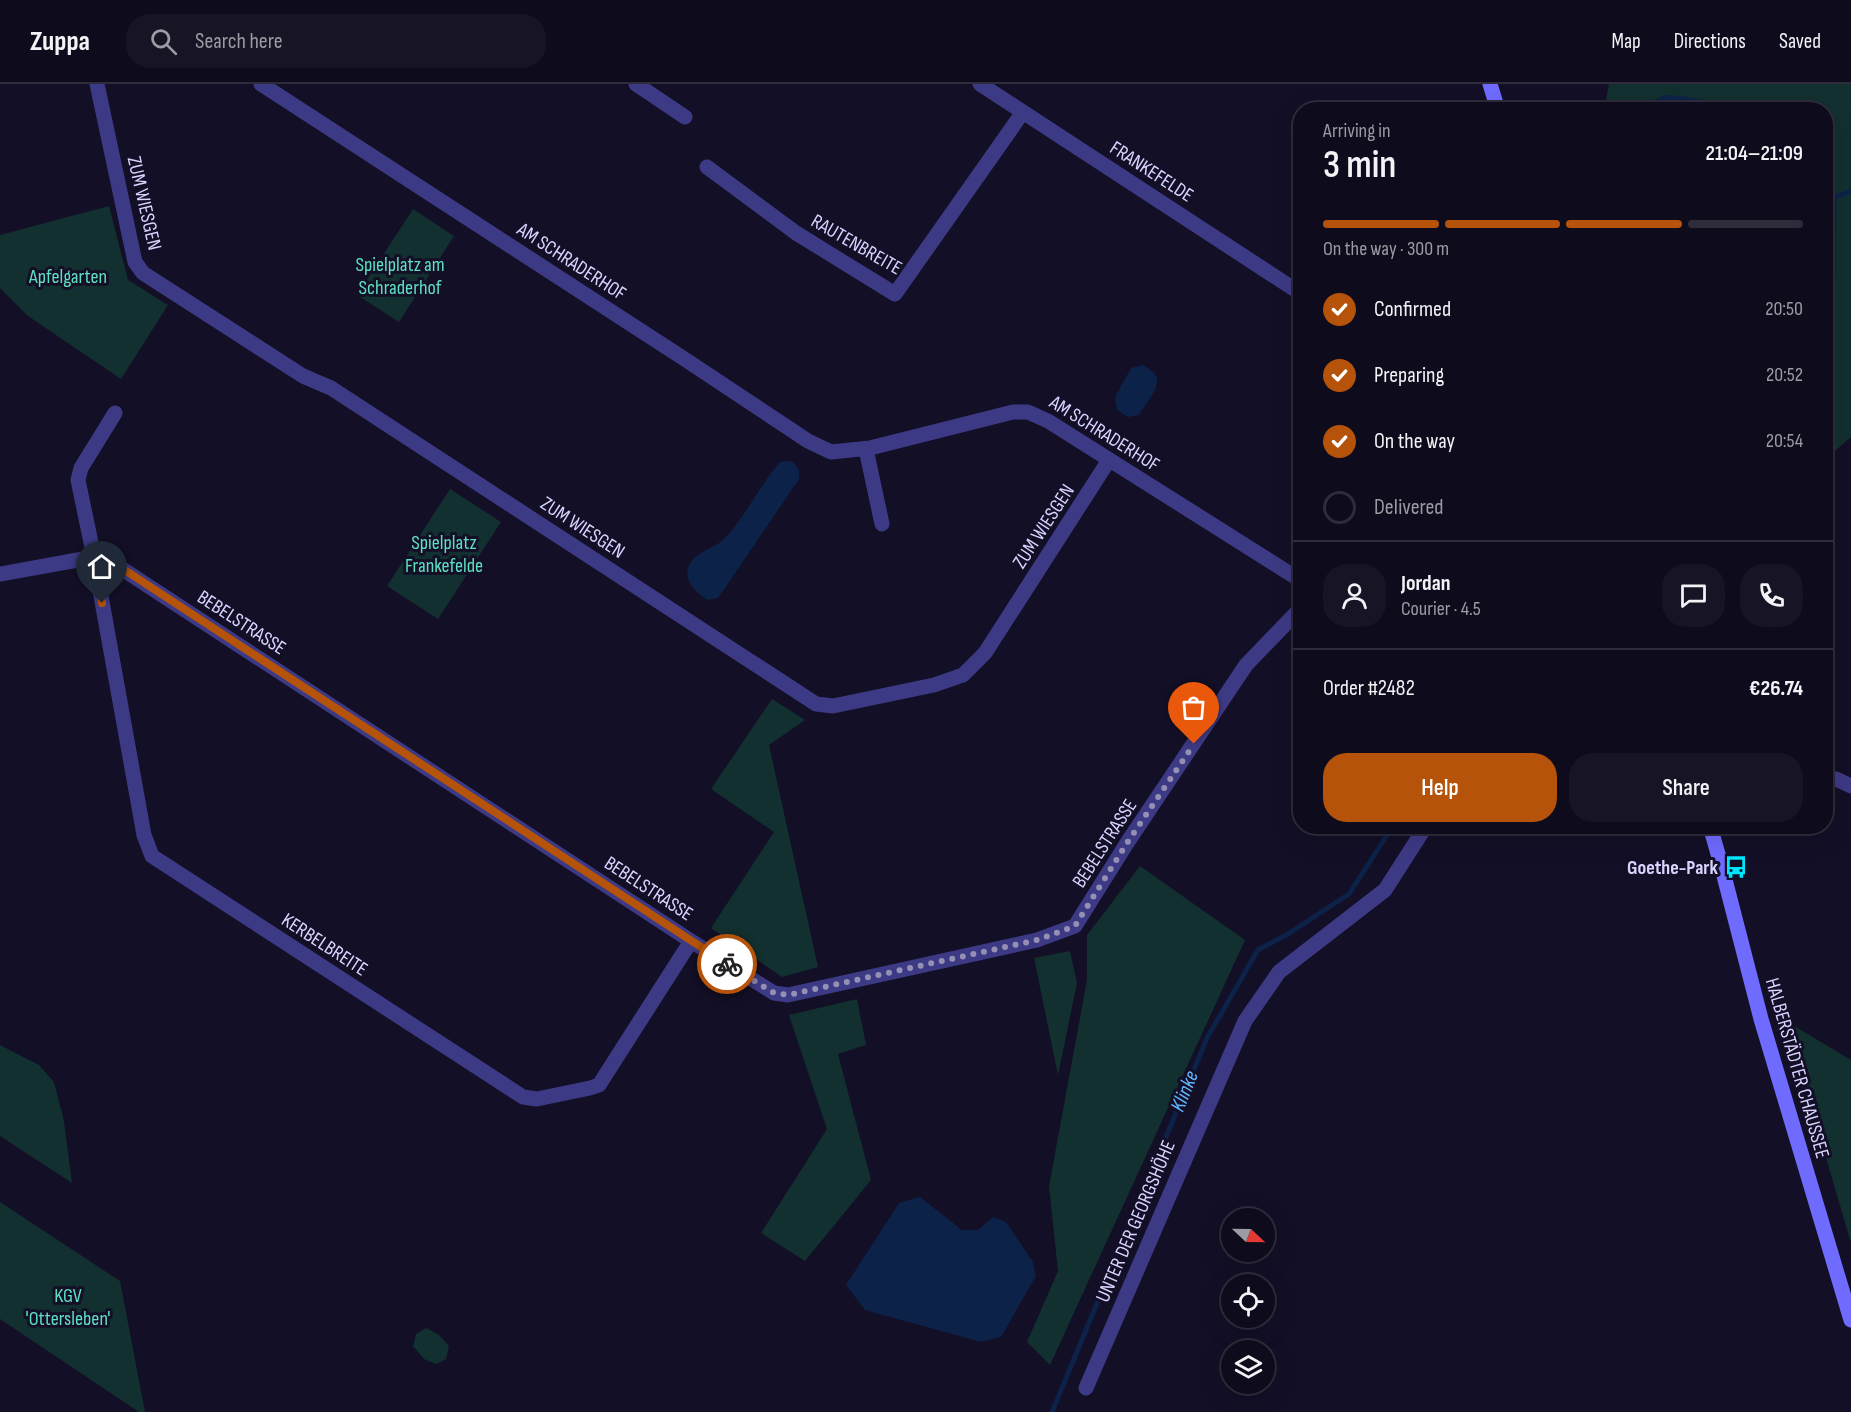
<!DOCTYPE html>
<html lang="en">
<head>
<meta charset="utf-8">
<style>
  body { margin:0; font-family:"Sofia Sans Condensed",sans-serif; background:#171425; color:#f1f3f6; height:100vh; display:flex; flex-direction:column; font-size:22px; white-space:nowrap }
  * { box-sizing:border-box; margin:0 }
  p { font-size:20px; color:#9b9ba3 }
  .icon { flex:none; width:33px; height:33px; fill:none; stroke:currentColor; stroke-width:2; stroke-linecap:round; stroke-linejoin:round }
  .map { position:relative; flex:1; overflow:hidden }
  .details { position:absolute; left:1293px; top:18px; width:540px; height:732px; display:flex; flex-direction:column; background:#0e0b1c; border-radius:24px; box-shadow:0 6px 24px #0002,0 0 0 2px #2e2b3b }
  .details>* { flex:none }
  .needle { width:39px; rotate:112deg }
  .controls { position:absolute; left:1221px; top:1124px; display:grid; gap:12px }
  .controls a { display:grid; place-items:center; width:54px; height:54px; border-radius:50%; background:#0e0b1c; box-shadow:0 6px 24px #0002,0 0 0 2px #2e2b3b; font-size:30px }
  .pin { position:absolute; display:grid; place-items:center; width:51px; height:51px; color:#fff; margin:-62px -26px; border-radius:50% 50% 50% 0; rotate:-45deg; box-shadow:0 0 6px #0007 }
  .pin .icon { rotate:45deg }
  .courier { position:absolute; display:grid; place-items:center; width:60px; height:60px; margin:-30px; border:4px solid #b45309; border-radius:50%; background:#fff; color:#222; box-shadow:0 2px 8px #0007 }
  .head em { font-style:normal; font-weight:600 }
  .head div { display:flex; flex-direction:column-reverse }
  .head { display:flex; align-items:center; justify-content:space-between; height:102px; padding:0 30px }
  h1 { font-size:39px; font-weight:600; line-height:45px }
  .bar { display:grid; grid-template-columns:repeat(4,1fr); gap:9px 6px; align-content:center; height:72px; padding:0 30px }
  .bar i { height:8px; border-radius:4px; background:#2e2b3b }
  .bar .selected { background:#b45309 }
  .bar p { grid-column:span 4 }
  .line { display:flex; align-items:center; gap:15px; padding:0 30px; border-top:2px solid #2e2b3b }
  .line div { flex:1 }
  .round { display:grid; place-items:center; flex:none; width:63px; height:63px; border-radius:24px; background:#171425 }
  ol { padding:0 30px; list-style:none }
  li { display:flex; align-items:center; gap:18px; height:66px }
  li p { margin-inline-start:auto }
  li .icon { padding:6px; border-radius:50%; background:#b45309; color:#fff; stroke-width:4 }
  li:last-child { color:#9b9ba3 }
  li i { width:33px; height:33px; border:3px solid #2e2b3b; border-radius:50% }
  .action { display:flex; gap:12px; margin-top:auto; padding:12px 30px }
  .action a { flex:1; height:69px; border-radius:24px; background:#b45309; color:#fff; font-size:24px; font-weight:600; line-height:69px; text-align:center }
  .action a+a { background:#171425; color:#f1f3f6 }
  header { display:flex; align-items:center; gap:36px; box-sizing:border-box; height:84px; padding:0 30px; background:#0e0b1c; border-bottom:2px solid #2e2b3b }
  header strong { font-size:28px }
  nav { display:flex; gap:33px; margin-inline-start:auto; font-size:21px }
  .search { width:420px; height:54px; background:#171425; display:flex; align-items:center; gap:15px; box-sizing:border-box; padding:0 21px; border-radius:24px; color:#9b9ba3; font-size:22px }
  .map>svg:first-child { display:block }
  .green { fill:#12302f }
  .water { fill:#0c2248 }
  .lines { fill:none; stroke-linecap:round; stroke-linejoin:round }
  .stream { stroke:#0c2248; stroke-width:5 }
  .street { stroke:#3d3a85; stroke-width:15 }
  .secondary { stroke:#6f6bff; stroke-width:15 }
  .done { stroke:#948fb3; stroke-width:6; stroke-dasharray:0 10.8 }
  .route { stroke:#b45309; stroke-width:8 }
  .labels { text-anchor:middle; stroke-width:6; stroke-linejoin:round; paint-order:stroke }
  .street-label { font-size:20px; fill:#d9d4ff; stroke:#130f26 }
  .park-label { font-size:20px; fill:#5fe0c0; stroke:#130f26 }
  .poi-label { font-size:20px; font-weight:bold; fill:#d9d4ff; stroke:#130f26; text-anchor:end }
  .water-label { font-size:21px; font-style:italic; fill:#62b6ff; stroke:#130f26 }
</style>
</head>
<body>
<header>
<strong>Zuppa</strong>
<div class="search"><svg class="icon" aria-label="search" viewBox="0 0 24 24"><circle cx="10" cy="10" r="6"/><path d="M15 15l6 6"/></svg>Search here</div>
<nav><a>Map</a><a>Directions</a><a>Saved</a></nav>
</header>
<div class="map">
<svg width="1851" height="1328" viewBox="0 0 1851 1328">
  <rect width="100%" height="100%" fill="#130f26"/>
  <path class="green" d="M 1609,0 L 1851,0 L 1851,353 L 1826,375 L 1826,26 L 1604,26 Z
    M 109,122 L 128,196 L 168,221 L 121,295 L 28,232 L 0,204 L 0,151 Z
    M 413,125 L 454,152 L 399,238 L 357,211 Z
    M 450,405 L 501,438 L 438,535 L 387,502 Z
    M 772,615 L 805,636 L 769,661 L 818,883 L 782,893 L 711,844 L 774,748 L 711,705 Z
    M 1140,782 L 1245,856 L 1050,1281 L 1027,1258 L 1058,1187 L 1049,1102 L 1087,896 L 1087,851 Z
    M 1070,867 L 1077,899 L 1058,991 L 1034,874 Z
    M 857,915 L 866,961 L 838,970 L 871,1096 L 805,1177 L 761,1149 L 827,1045 L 789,931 Z
    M 1786,937 L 1851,976 L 1851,1159 Z
    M 0,961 L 39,981 L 54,998 L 64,1037 L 72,1099 L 0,1052 Z
    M 0,1118 L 120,1197 L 145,1328 L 139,1328 L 0,1235 Z
    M 426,1244 L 439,1251 L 449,1262 L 446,1275 L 436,1280 L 424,1275 L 413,1262 L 416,1250 Z"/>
  <path class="water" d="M 1665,11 C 1687,12 1709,16 1730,25 L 1644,25 L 1654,16 Z
    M 1143,281 C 1147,284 1152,286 1155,290 C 1163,301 1145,321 1139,331 L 1128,333 L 1117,326 L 1115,313 L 1131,284 Z
    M 789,377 L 794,379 L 799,386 L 799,395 L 725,504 L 718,514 L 707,516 C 697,508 682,497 689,482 C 695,467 715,465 725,454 C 747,430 760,401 780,378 Z
    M 920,1113 L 962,1146 L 978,1146 L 993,1133 L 1006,1138 L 1033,1178 L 1036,1192 L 1001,1253 L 981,1258 L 865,1226 L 846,1201 L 899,1119 Z"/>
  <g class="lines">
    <path class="stream" d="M 1826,210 L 1833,194 L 1834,118 L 1835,113 L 1851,107
      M 1052,1328 L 1207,954 L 1258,866 L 1288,850 L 1349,810 L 1393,742"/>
    <path class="street" d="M 97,0 L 135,178 L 143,189 L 303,292 L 331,304 L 816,620 L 833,622 L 934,601 L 963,591 L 985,569 L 1109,376
      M 261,0 L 686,276 L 808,357 L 831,368 L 870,364 L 1013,328 L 1028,328 L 1048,337 L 1300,496
      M 636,0 L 685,33
      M 980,0 L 1300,209
      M 707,83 L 796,149 L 895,210 L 1023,28
      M 115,329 L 81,384 L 78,396 L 94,473 L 144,751 L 152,772 L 523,1013 L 537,1015 L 590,1004 L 599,1001 L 691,857
      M 866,365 L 882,440
      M 0,490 L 94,473 L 104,473 L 691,857 L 774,909 L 788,911 L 1037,856 L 1075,842 L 1127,759 L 1246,581 L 1300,525
      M 1826,693 L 1836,695 L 1851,702
      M 1086,1304 L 1245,937 L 1279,888 L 1385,806 L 1426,742"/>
    <path class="secondary" d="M 1490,0 L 1498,26
      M 1710,742 L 1722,784 L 1761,935 L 1851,1236"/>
  </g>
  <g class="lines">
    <path class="done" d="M 727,880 L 774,909 L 788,911 L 1037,856 L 1075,842 L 1127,759 L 1194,660"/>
    <path class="route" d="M 102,519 L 94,472 L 104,473 L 117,481 L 727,880"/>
  </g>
  <defs>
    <g id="bus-bare" transform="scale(1.8)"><path d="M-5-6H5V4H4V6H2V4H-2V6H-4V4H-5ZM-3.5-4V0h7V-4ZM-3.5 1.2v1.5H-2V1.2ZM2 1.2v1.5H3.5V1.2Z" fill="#00e5ff" stroke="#130f26" stroke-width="2.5" paint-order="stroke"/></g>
  </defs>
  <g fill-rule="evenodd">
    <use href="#bus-bare" x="1736" y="783"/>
  </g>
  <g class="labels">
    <g class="street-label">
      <text transform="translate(1152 87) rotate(33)" y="7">FRANKEFELDE</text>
      <text transform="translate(145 119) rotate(77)" y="7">ZUM WIESGEN</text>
      <text transform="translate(857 160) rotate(30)" y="7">RAUTENBREITE</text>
      <text transform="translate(572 177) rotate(33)" y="7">AM SCHRADERHOF</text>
      <text transform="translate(1105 349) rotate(32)" y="7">AM SCHRADERHOF</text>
      <text transform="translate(1043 442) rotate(-57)" y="7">ZUM WIESGEN</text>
      <text transform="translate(583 443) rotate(33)" y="7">ZUM WIESGEN</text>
      <text transform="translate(242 538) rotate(33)" y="7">BEBELSTRASSE</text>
      <text transform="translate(1104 759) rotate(-57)" y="7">BEBELSTRASSE</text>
      <text transform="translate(649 804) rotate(33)" y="7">BEBELSTRASSE</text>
      <text transform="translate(325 860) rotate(33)" y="7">KERBELBREITE</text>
      <text transform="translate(1798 984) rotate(74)" y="7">HALBERSTÄDTER CHAUSSEE</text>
      <text transform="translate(1135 1137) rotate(-67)" y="7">UNTER DER GEORGSHÖHE</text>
    </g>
    <g class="park-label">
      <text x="400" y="187">Spielplatz am<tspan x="400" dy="23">Schraderhof</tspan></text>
      <text x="68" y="199">Apfelgarten</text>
      <text x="444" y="465">Spielplatz<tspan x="444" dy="23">Frankefelde</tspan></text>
      <text x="68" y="1218">KGV<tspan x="68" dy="23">'Ottersleben'</tspan></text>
    </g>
    <g class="poi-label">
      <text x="1718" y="790">Goethe-Park</text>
    </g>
    <g class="water-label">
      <text transform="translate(1184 1007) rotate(-68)" y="7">Klinke</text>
    </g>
  </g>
</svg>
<div class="controls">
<a><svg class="needle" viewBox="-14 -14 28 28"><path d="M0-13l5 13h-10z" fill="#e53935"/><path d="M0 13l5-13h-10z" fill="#9b9ba3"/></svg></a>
<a><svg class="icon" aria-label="locate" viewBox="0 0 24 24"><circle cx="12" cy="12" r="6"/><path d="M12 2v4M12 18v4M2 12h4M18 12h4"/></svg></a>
<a><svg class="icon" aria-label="layers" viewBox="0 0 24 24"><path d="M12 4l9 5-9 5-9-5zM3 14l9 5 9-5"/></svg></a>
</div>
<div class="pin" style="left:1194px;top:660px;background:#ea580c"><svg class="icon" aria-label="bag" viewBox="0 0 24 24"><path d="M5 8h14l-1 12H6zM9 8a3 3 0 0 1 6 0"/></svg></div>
<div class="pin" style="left:102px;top:519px;background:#1f2937"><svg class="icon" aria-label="home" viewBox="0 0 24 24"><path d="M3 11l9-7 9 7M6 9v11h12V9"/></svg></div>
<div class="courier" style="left:727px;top:880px"><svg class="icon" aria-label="bike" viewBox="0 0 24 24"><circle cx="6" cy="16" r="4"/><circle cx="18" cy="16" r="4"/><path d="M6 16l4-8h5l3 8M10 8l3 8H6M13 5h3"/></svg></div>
<section class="details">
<div class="head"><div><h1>3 min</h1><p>Arriving in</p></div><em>21:04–21:09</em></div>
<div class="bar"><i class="selected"></i><i class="selected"></i><i class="selected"></i><i></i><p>On the way · 300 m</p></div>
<ol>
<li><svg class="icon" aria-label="check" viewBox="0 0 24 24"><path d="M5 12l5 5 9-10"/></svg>Confirmed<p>20:50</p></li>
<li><svg class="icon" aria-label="check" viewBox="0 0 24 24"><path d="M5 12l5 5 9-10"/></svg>Preparing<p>20:52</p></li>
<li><svg class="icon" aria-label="check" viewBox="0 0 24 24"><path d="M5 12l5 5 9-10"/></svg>On the way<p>20:54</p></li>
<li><i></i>Delivered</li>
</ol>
<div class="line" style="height:108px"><a class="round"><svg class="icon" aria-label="person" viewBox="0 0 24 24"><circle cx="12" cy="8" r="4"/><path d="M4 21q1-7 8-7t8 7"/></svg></a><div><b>Jordan</b><p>Courier · 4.5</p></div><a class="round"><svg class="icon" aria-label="chat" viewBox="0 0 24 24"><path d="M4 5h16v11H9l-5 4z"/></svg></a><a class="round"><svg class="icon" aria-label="phone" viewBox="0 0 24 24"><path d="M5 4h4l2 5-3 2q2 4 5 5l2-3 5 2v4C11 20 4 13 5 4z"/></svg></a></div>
<div class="line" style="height:78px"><div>Order #2482</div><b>€26.74</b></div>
<div class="action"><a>Help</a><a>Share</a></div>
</section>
</div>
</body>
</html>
